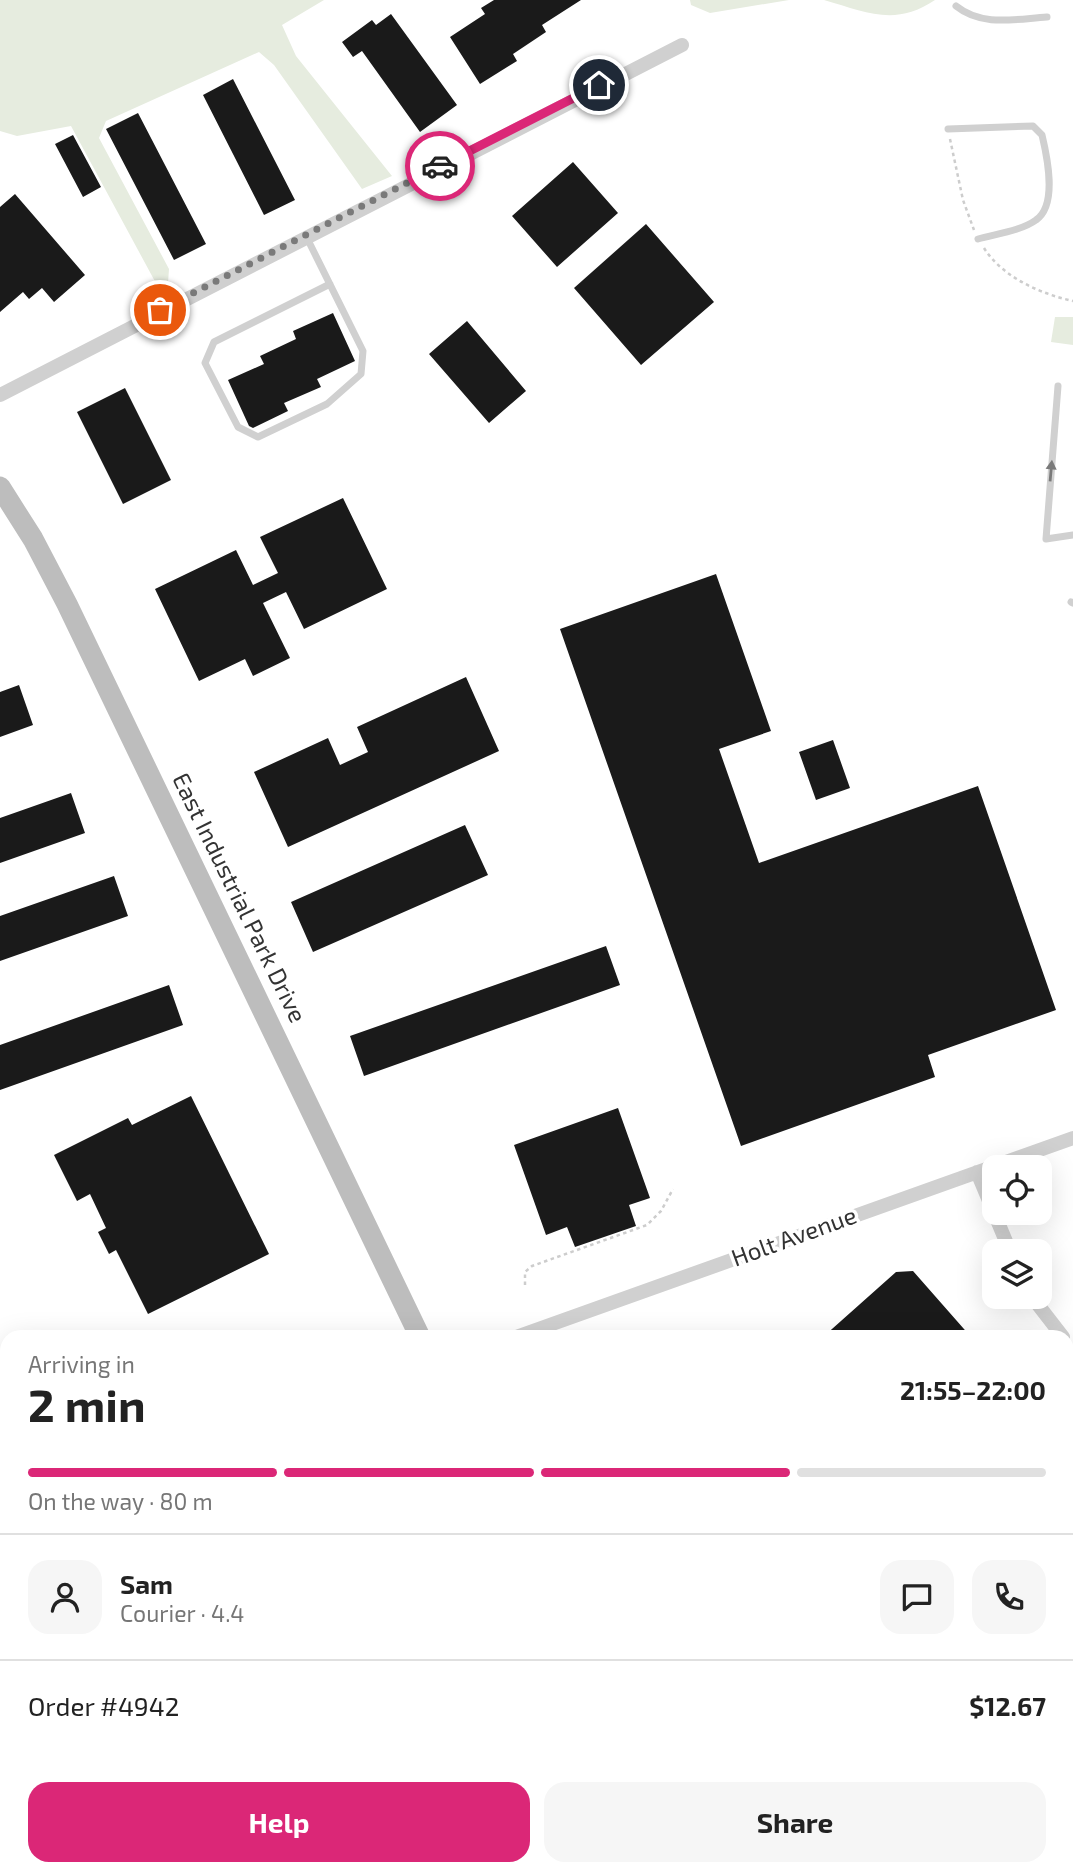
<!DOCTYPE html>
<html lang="en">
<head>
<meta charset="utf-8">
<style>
  body { margin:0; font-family:"Exo 2",sans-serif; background:#f6f6f6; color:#222; height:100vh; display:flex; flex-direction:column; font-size:26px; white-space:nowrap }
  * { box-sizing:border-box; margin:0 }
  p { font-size:23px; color:#767676 }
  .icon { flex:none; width:38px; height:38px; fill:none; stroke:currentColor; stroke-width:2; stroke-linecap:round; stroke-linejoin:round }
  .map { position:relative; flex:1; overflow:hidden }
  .side { position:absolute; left:0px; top:1330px; width:1074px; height:546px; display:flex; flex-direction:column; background:#fff; border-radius:21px 21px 0 0; box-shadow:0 7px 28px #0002 }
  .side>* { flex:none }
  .tools { position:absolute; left:982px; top:1155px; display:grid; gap:14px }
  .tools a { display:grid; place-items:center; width:70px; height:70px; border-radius:14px; background:#fff; box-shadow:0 7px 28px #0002; font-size:35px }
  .pin { position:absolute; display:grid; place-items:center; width:60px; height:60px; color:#fff; margin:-30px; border:4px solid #fff; border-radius:50%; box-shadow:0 2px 7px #0007 }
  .courier { position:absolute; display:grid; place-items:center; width:70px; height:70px; margin:-35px; border:5px solid #db2777; border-radius:50%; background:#fff; color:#222; box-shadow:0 2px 9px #0007 }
  .head em { font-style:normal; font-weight:700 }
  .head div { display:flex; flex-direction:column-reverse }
  .head { display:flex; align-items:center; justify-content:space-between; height:119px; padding:0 28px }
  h1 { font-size:46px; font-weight:700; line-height:52px }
  .bar { display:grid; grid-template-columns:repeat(4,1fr); gap:10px 7px; align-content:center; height:84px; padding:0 28px }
  .bar i { height:9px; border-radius:5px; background:#e0e0e0 }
  .bar .selected { background:#db2777 }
  .bar p { grid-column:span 4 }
  .line { display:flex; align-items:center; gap:18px; padding:0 28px; border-top:2px solid #e0e0e0 }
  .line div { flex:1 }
  .round { display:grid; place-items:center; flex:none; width:74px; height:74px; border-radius:21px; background:#f6f6f6 }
  .button { display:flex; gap:14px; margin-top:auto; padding:14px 28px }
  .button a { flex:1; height:80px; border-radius:21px; background:#db2777; color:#fff; font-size:28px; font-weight:700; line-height:80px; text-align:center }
  .button a+a { background:#f6f6f6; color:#222 }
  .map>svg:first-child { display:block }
  .green { fill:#e6ecdf }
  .building { fill:#1a1a1a }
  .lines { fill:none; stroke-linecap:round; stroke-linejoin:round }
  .path { stroke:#cdcdcd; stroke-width:2.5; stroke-dasharray:3.5 3.5; stroke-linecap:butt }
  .lane { stroke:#d0d0d0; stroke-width:7 }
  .street { stroke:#d0d0d0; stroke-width:14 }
  .secondary { stroke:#bdbdbd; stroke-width:21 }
  .oneway { fill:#7a7a7a }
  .done { stroke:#7a7a7a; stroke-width:7; stroke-dasharray:0 12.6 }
  .route { stroke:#db2777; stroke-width:9 }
  .labels { text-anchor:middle; stroke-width:7; stroke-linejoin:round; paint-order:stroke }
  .street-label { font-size:24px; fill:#333; stroke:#fff }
</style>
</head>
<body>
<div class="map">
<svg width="1073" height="1876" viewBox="0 0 1073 1876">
  <rect width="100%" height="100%" fill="#fff"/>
  <path class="green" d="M 0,0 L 324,0 L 282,25 L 296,56 L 392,176 L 362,189 L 274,65 L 259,52 L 106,121 L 99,138 L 169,269 L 168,283 L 158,287 L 71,126 L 17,136 L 0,131 Z
    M 690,0 L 789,0 L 710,13 L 691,5 Z
    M 824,0 L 935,0 C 895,27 866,12 824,0 Z
    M 1055,317 L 1073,317 L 1073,345 L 1051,342 Z"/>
  <path class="building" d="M 494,0 L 581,0 L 542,25 L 546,32 L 513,54 L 517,61 L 480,84 L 450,37 L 485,14 L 481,8 Z
    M 391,14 L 457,105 L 420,132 L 362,51 L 353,57 L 342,42 L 372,20 L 376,25 Z
    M 233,79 L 295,200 L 264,215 L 203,95 Z
    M 138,113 L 206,244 L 174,260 L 106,129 Z
    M 73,135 L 101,187 L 83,197 L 55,144 Z
    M 573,162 L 618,213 L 557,267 L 512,216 Z
    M 15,194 L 85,275 L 54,302 L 42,288 L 29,299 L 23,292 L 0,312 L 0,207 Z
    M 646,224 L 714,302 L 641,365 L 574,288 Z
    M 333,313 L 355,361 L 317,379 L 321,387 L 284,403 L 288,411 L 253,428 L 249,426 L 228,380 L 264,364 L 260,356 L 296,339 L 293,331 Z
    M 467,321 L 526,391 L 489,423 L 429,354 Z
    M 125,388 L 171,480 L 123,504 L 77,412 Z
    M 343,498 L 387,589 L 304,629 L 286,592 L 263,603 L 290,658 L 253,676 L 245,659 L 199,681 L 155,589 L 236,550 L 253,585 L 278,573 L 260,537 Z
    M 716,574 L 771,731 L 719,749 L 759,863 L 978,786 L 1056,1010 L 928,1055 L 935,1077 L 741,1146 L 560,629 Z
    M 466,677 L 499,751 L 288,847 L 254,772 L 328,738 L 340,765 L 368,752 L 357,727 Z
    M 19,685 L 33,725 L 0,737 L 0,692 Z
    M 833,740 L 850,788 L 816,800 L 799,752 Z
    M 71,793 L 85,833 L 0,863 L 0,818 Z
    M 465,825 L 488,875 L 313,952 L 291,902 Z
    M 114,876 L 128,916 L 0,961 L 0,916 Z
    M 606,946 L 620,985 L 364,1076 L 350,1036 Z
    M 169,985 L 183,1025 L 0,1090 L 0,1045 Z
    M 191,1096 L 269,1254 L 148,1314 L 116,1250 L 109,1254 L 98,1232 L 106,1228 L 90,1194 L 77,1201 L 54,1155 L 128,1118 L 132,1125 Z
    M 618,1108 L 650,1198 L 629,1205 L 636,1226 L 575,1247 L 567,1227 L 546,1235 L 514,1145 Z
    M 913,1271 L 971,1337 L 823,1337 L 896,1272 Z"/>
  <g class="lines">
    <path class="path" d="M 950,139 L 963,200 L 974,230
      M 984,248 C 1002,277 1041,294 1073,301
      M 525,1285 L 525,1272 L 532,1266 L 647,1225 L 661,1211 L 673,1189
      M 1072,1646 L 1073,1646"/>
    <path class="lane" d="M 956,6 C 982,27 1015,19 1047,17
      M 948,129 L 1033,126 L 1042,135 C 1047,156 1058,205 1036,220 C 1021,231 995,234 978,239
      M 306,236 L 363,351 L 361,374 L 327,404 L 258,437 L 238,427 L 205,363 L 214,342 L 330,284
      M 1058,386 L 1046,539 L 1073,535
      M 1071,602 L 1073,603"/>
    <path class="street" d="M 0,395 L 682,45
      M 977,1172 L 1010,1251
      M 1032,1297 L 1063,1337
      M 516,1337 L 1073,1138
      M 0,1485 L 7,1509"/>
    <path class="secondary" d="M 0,487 L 33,539 L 67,604 L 420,1337
      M 678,1869 L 681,1876"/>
  </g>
  <defs><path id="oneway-solid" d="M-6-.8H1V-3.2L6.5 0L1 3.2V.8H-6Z" transform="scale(1.75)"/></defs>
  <use class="oneway" href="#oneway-solid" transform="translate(1051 471) rotate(-85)"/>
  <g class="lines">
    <path class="done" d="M 160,310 L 440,166"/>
    <path class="route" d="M 440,166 L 599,85"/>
  </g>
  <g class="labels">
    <g class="street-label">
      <text transform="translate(239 898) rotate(64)" y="8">East Industrial Park Drive</text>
      <text transform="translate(794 1237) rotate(-20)" y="8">Holt Avenue</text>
    </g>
  </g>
</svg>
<div class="tools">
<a><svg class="icon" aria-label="locate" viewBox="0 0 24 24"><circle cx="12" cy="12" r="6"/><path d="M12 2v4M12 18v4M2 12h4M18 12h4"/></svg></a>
<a><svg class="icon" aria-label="layers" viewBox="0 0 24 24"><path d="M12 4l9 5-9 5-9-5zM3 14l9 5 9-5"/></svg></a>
</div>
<div class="pin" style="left:160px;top:310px;background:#ea580c"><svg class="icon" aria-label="bag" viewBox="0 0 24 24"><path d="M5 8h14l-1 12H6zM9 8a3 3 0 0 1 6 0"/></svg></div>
<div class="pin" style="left:599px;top:85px;background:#1f2937"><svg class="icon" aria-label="home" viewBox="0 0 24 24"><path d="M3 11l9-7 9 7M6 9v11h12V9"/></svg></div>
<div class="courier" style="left:440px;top:166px"><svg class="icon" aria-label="car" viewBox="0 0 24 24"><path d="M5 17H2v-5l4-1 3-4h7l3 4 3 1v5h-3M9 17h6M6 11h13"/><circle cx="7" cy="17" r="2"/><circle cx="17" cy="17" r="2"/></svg></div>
<section class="side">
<div class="head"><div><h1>2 min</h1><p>Arriving in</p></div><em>21:55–22:00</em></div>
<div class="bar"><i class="selected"></i><i class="selected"></i><i class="selected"></i><i></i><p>On the way · 80 m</p></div>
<div class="line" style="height:126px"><a class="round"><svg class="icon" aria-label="person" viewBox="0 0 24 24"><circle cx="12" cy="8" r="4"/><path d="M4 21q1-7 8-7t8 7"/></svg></a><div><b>Sam</b><p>Courier · 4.4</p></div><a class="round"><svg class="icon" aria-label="chat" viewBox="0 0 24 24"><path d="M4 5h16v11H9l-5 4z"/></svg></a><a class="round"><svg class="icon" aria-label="phone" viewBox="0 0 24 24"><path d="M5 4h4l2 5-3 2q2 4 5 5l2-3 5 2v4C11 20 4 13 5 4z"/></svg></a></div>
<div class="line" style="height:91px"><div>Order #4942</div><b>$12.67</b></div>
<div class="button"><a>Help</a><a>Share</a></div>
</section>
</div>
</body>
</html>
